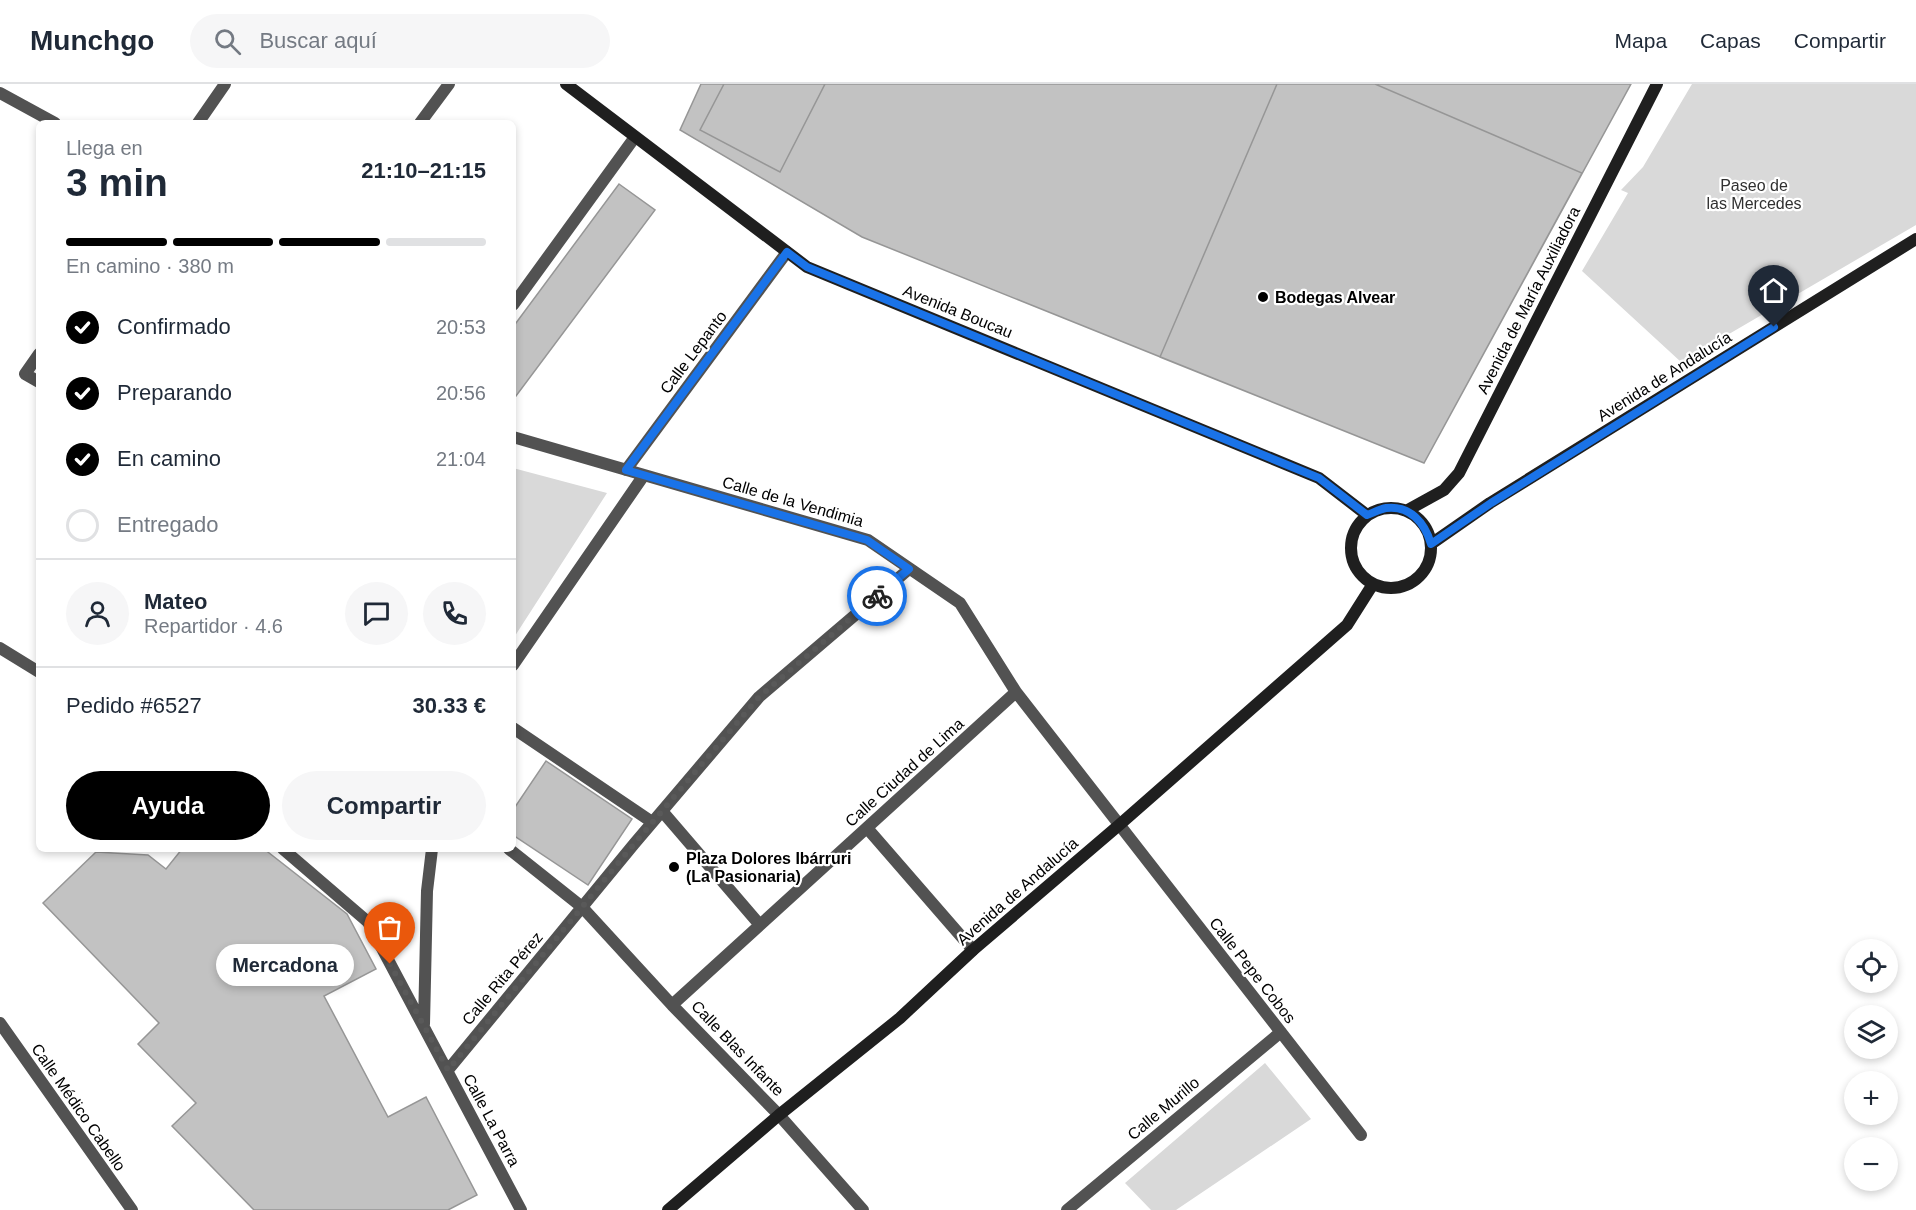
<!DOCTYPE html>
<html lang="es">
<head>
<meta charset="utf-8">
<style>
  body { margin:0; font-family:Arial,sans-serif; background:#f6f6f7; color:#1f2937; height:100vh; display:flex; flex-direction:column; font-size:22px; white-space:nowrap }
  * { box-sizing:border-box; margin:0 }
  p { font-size:20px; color:#747a83 }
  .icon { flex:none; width:33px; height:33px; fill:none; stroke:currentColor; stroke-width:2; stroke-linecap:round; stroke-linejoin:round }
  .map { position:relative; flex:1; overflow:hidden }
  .drawer { position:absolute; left:36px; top:36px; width:480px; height:732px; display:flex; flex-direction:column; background:#fff; border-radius:9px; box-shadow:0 3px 9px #0003 }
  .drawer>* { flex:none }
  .buttons { position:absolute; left:1844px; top:855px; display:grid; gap:12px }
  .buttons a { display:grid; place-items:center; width:54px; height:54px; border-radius:50%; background:#fff; box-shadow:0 3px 9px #0003; font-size:30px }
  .pin { position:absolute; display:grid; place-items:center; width:51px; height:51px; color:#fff; margin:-62px -26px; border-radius:50% 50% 50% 0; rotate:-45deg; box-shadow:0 0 6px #0007 }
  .pin .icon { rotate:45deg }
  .courier { position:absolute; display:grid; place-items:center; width:60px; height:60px; margin:-30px; border:4px solid #1a73e8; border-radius:50%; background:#fff; color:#222; box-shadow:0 2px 8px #0007 }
  .bubble { position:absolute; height:42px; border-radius:21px; background:#fff; box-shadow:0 3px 9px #0003; font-size:20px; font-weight:700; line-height:42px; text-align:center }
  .headline em { font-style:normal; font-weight:700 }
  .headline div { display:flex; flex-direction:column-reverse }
  .headline { display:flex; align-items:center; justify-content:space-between; height:102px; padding:0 30px }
  h1 { font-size:39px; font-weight:700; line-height:45px }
  .bar { display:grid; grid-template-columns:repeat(4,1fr); gap:9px 6px; align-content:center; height:72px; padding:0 30px }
  .bar i { height:8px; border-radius:4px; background:#e0e1e3 }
  .bar .selected { background:#000 }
  .bar p { grid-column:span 4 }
  .line { display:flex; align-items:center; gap:15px; padding:0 30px; border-top:2px solid #e0e1e3 }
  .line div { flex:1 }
  .round { display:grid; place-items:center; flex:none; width:63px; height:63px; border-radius:32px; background:#f6f6f7 }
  ol { padding:0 30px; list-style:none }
  li { display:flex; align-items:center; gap:18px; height:66px }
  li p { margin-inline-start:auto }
  li .icon { padding:6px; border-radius:50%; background:#000; color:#fff; stroke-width:4 }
  li:last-child { color:#747a83 }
  li i { width:33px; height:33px; border:3px solid #e0e1e3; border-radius:50% }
  .primary-button { display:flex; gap:12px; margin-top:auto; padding:12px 30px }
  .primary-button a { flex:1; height:69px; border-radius:36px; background:#000; color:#fff; font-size:24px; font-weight:700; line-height:69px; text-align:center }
  .primary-button a+a { background:#f6f6f7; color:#1f2937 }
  header { display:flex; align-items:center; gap:36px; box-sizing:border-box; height:84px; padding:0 30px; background:#fff; border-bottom:2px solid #e0e1e3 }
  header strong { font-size:28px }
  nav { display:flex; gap:33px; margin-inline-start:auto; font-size:21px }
  .search { width:420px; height:54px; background:#f6f6f7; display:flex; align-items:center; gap:15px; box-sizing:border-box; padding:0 21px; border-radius:33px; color:#747a83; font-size:22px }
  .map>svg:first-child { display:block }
  .green { fill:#d9d9d9 }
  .building { fill:#c2c2c2; stroke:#969696; stroke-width:1.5 }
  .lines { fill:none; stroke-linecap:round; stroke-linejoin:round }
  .street { stroke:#525252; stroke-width:12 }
  .secondary { stroke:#1f1f1f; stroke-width:12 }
  .done { stroke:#595959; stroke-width:6; stroke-dasharray:0 10.8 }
  .route { stroke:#1a73e8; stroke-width:8 }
  .poi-dot { fill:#000; stroke:#fff; stroke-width:2 }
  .labels { text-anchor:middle; stroke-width:4.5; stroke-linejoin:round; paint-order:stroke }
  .park-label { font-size:16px; fill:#303030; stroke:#fff }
  .poi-label { font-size:16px; font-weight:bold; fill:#000; stroke:#fff; text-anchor:start }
  .street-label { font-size:16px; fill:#000; stroke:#fff }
</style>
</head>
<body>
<header>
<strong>Munchgo</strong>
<div class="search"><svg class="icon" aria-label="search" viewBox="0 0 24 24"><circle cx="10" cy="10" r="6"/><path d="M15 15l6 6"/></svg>Buscar aquí</div>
<nav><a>Mapa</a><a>Capas</a><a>Compartir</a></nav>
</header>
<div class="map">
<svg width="1916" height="1126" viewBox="0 0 1916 1126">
  <rect width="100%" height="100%" fill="#fff"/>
  <path class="green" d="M 1692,0 L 1916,0 L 1916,141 L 1681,278 L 1582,187 L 1628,109 L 1621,106 L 1643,83 Z
    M 513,384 L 607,409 L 513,555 Z
    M 1265,979 L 1311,1035 L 1176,1126 L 1151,1126 L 1125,1099 Z"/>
  <path class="building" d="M 701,0 L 1631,0 L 1424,379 L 862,153 L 680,46 Z
    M 724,0 L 825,0 L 780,88 L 700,46 Z
    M 1277,0 L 1375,0 L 1582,89 L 1424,379 L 1160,273 Z
    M 619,100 L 655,126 L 513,316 L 513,243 Z
    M 546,677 L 632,735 L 588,801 L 513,751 L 513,726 Z
    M 182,765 L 264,765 L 347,830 L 376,885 L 324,912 L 388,1033 L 426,1013 L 477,1111 L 448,1126 L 254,1126 L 172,1042 L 196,1019 L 138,960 L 159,939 L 43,819 L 96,768 L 148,771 L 166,785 Z"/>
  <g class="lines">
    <path class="street" d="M 0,9 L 55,39
      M 198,39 L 225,0
      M 420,39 L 449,0
      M 513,221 L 635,53
      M 39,270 L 25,290 L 39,298
      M 513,353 L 868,456 L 960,519 L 1016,608 L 1361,1051
      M 626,386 L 787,168
      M 0,564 L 39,588
      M 513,581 L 644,391
      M 513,644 L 652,738
      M 662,727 L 760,841
      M 867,744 L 973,866
      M 283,765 L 368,838 L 521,1126
      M 509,765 L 582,823 L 672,921 L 779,1031 L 863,1126
      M 672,921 L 1016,608
      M 0,939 L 132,1126
      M 424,940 L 427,807 L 432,765
      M 448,986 L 634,760 L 759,613 L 909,485
      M 1067,1126 L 1281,948"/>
    <path class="secondary" d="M 566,0 L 807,183 L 1319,394 L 1367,431
      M1351 464a40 40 0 1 1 80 0a40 40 0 1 1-80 0Z
      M 1406,427 L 1444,406 L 1459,389 L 1657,0
      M 1431,460 L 1490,419 L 1916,155
      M 668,1126 L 779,1031 L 900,934 L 973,866 L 1118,742 L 1347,541 L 1373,500"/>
  </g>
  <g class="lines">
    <path class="done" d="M 390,880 L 448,986 L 634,760 L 759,613 L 877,512"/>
    <path class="route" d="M 877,512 L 909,485 L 867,456 L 626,386 L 787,168 L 807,183 L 1319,394 L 1367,431 C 1373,429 1380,425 1386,424 C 1410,421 1425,439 1431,460 L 1491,419 L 1774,243"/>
  </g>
  <g class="poi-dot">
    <circle cx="1263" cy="213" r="6"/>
    <circle cx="674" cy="783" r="6"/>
  </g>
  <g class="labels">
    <g class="park-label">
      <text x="1754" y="107">Paseo de<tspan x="1754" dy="18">las Mercedes</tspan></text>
    </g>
    <g class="poi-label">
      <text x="1275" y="219">Bodegas Alvear</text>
      <text x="686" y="780">Plaza Dolores Ibárruri<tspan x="686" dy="18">(La Pasionaria)</tspan></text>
    </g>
    <g class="street-label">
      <text transform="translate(1528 216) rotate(-63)" y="6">Avenida de María Auxiliadora</text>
      <text transform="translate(958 227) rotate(22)" y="6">Avenida Boucau</text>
      <text transform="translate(693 268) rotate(-53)" y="6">Calle Lepanto</text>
      <text transform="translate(1664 292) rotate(-32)" y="6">Avenida de Andalucía</text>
      <text transform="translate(793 417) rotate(16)" y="6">Calle de la Vendimia</text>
      <text transform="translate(904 688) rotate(-42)" y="6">Calle Ciudad de Lima</text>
      <text transform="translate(1017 807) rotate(-41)" y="6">Avenida de Andalucía</text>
      <text transform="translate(1253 886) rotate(52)" y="6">Calle Pepe Cobos</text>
      <text transform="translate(502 894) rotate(-50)" y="6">Calle Rita Pérez</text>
      <text transform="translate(738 964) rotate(46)" y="6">Calle Blas Infante</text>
      <text transform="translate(79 1023) rotate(55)" y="6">Calle Médico Cabello</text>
      <text transform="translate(1163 1024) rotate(-40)" y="6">Calle Murillo</text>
      <text transform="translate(492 1036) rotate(62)" y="6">Calle La Parra</text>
    </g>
  </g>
</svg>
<div class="buttons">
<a><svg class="icon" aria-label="locate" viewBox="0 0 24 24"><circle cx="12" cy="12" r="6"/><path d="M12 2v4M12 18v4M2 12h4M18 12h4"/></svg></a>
<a><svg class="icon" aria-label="layers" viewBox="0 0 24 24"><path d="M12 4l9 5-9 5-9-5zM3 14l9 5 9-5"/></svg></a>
<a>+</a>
<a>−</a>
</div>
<div class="pin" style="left:390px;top:880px;background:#ea580c"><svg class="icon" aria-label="bag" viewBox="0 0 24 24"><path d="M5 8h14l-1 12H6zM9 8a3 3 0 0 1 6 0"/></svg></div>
<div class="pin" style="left:1774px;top:243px;background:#1f2937"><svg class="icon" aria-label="home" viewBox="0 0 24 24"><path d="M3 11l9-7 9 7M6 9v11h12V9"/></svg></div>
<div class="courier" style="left:877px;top:512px"><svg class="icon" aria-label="bike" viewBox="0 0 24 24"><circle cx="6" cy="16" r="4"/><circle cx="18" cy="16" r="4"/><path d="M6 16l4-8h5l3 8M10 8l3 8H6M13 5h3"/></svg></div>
<div class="bubble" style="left:216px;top:860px;width:138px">Mercadona</div>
<section class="drawer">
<div class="headline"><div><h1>3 min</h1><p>Llega en</p></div><em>21:10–21:15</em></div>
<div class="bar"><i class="selected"></i><i class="selected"></i><i class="selected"></i><i></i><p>En camino · 380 m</p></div>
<ol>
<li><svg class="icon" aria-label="check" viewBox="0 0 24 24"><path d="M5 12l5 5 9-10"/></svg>Confirmado<p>20:53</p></li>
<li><svg class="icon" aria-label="check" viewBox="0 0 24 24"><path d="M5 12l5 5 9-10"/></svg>Preparando<p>20:56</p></li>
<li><svg class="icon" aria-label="check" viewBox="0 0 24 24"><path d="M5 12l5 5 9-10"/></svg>En camino<p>21:04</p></li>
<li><i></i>Entregado</li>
</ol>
<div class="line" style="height:108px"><a class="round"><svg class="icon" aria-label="person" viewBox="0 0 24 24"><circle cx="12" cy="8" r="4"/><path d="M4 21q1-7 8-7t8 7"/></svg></a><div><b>Mateo</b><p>Repartidor · 4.6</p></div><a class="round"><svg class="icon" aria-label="chat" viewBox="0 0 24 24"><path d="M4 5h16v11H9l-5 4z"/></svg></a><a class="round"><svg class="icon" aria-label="phone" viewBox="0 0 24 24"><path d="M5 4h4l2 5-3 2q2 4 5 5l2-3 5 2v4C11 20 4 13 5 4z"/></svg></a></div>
<div class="line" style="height:78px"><div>Pedido #6527</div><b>30.33 €</b></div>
<div class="primary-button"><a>Ayuda</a><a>Compartir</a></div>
</section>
</div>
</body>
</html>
